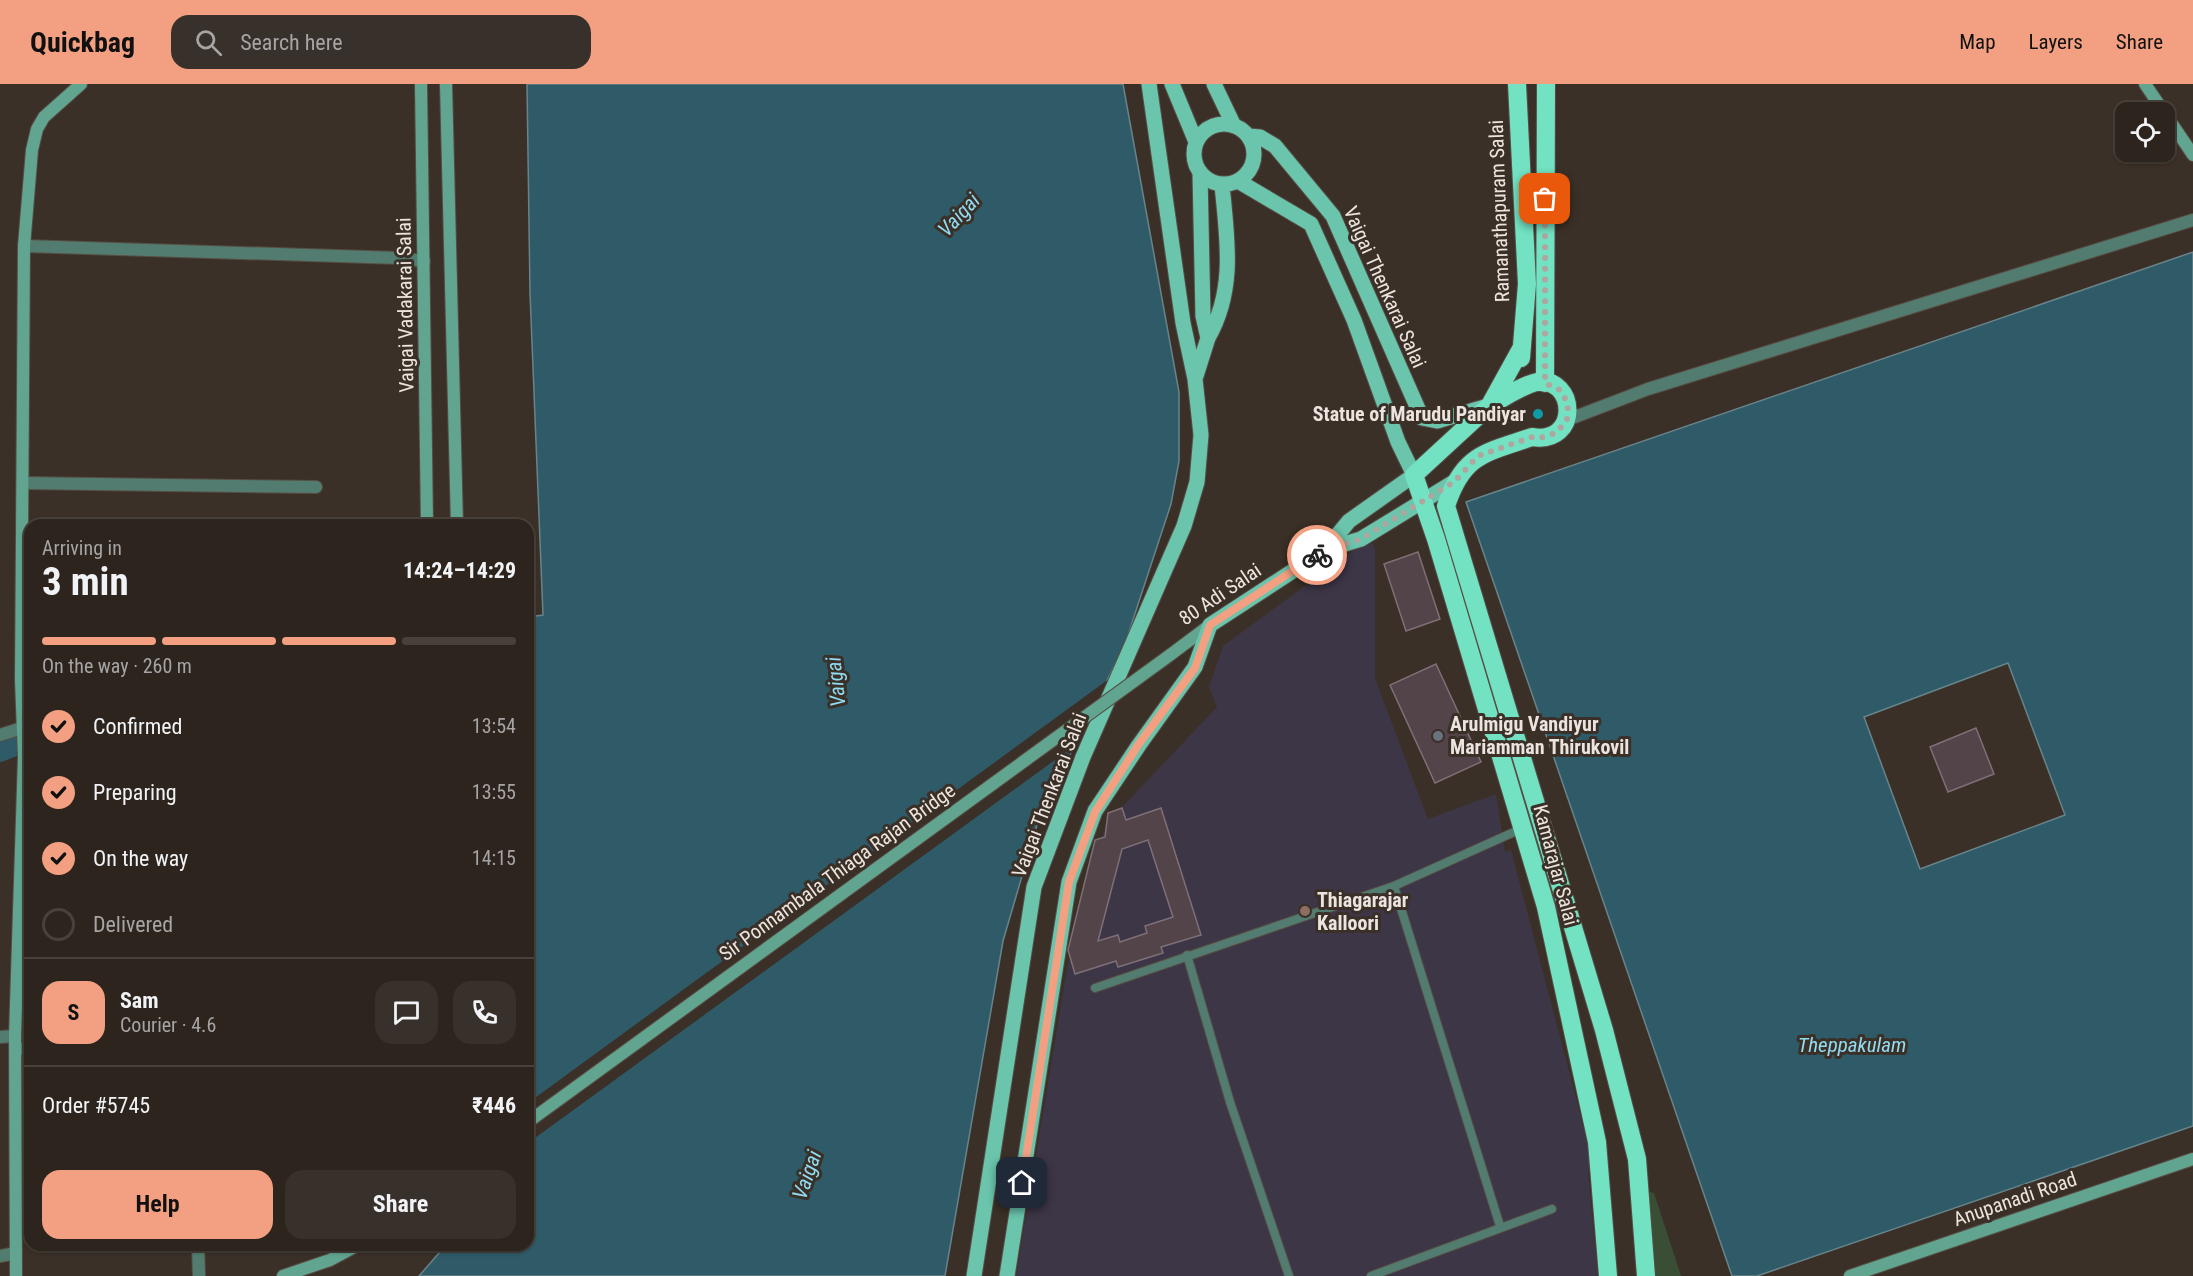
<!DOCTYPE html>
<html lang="en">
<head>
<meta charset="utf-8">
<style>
  body { margin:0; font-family:"Roboto Condensed",sans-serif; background:#38302a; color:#f1f3f6; height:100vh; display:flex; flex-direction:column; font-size:22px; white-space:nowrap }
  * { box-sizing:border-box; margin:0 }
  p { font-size:20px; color:#a6a4a4 }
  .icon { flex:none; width:33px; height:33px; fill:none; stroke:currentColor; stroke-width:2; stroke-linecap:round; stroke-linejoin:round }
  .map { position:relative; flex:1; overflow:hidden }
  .panel { position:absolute; left:24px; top:435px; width:510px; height:732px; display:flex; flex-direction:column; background:#2c241d; border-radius:18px; box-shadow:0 2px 4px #0004,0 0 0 2px #48413b }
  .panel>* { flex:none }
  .buttons { position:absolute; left:2115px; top:18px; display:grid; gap:12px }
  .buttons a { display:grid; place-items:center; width:60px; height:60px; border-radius:12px; background:#2c241d; box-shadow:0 2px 4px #0004,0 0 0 2px #48413b; font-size:30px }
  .pin { position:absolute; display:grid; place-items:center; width:51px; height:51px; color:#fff; margin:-26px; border-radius:12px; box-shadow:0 3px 9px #0006 }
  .courier { position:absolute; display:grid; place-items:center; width:60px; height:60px; margin:-30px; border:4px solid #f3a082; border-radius:50%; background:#fff; color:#222; box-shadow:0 2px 8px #0007 }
  .overview em { font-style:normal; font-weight:700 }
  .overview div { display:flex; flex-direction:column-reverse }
  .overview { display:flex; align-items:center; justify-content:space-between; height:102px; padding:0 18px }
  h1 { font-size:39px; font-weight:700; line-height:45px }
  .bar { display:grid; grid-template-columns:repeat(4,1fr); gap:9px 6px; align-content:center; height:72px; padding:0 18px }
  .bar i { height:8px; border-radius:4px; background:#48413b }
  .bar .selected { background:#f3a082 }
  .bar p { grid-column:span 4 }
  .line { display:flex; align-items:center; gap:15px; padding:0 18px; border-top:2px solid #48413b }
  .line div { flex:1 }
  .round { display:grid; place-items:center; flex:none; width:63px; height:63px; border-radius:18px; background:#38302a }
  ol { padding:0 18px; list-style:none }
  li { display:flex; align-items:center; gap:18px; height:66px }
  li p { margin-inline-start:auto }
  li .icon { padding:6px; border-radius:50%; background:#f3a082; color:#111; stroke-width:4 }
  li:last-child { color:#a6a4a4 }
  li i { width:33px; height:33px; border:3px solid #48413b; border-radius:50% }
  .action { display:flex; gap:12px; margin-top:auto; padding:12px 18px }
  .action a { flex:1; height:69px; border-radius:18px; background:#f3a082; color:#111; font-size:24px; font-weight:700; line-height:69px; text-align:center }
  .action a+a { background:#38302a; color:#f1f3f6 }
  header { display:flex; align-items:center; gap:36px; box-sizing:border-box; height:84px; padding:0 30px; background:#f3a082; color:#111 }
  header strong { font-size:28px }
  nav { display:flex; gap:33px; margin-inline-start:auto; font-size:21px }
  .search { width:420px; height:54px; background:#38302a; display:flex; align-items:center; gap:15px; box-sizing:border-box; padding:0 21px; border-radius:18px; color:#a6a4a4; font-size:22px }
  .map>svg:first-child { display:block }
  .education { fill:#3d3647 }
  .green { fill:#3a4e36 }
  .water { fill:#2f5a67; stroke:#68848b; stroke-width:1.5; fill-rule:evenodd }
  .pier { fill:#3b3027 }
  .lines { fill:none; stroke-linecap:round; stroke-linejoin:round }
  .canal { stroke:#2f5a67; stroke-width:20 }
  .building { fill:#53444a; stroke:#7f6f76; stroke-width:1.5; fill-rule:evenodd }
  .lane-casing { stroke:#574d44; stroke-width:10 }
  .street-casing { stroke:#574d44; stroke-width:14 }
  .secondary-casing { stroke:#574d44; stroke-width:14 }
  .primary-casing { stroke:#574d44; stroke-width:17 }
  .highway-casing { stroke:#574d44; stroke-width:20 }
  .lane { stroke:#527c6f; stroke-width:8 }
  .street { stroke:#527c6f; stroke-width:12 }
  .secondary { stroke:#61a591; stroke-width:12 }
  .primary { stroke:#6ac5ac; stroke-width:15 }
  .highway { stroke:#72e2c3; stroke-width:18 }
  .secondary-bridge-casing { stroke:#574d44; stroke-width:14; stroke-linecap:butt }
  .secondary-bridge { stroke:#61a591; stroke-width:12 }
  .done { stroke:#aea69f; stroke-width:6; stroke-dasharray:0 10.8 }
  .route { stroke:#f3a082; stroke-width:8 }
  .culture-dot { fill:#0f9aa8; stroke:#3b3027; stroke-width:2 }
  .worship-dot { fill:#6b7280; stroke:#3b3027; stroke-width:2 }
  .education-dot { fill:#8d6e63; stroke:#3b3027; stroke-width:2 }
  .labels { text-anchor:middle; stroke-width:6; stroke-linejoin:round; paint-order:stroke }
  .street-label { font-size:20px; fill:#ece5df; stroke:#3b3027 }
  .poi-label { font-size:20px; font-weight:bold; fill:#ece5df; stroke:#3b3027; text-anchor:start }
  .water-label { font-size:21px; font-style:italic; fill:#8fdcf3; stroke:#3b3027 }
</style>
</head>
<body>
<header>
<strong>Quickbag</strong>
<div class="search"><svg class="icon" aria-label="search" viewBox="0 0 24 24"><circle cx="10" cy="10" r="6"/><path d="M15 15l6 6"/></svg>Search here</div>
<nav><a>Map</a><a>Layers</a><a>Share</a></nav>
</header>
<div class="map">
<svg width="2193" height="1192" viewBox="0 0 2193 1192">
  <rect width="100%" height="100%" fill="#3b3027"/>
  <path class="education" d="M 1371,458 L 1375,465 L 1375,594 L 1428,735 L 1496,710 L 1505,768 L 1511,766 L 1592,1075 L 1588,1089 L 1598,1192 L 1016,1192 L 1067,885 L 1106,740 L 1217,623 L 1209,603 L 1223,562 L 1358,463 Z"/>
  <path class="green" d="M 1650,1108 L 1654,1109 L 1681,1192 L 1650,1192 L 1647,1109 Z"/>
  <path class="water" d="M 527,0 L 1123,0 L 1179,308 L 1179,377 L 1171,420 L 1125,560 L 1039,734 L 1003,857 L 945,1192 L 419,1192 L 446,1161 L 528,1161 L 528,533 L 543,531 L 530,209 Z
    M 2193,168 L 2193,1042 L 1757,1192 L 1732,1192 L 1466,418 ZM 2008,579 L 2065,731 L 1920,785 L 1864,633 Z"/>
  <path class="pier" d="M 1113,592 L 1081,657 L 528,1059 L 528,1019 Z"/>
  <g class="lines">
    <path class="canal" d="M 0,668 L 30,656"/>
  </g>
  <path class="building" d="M 1418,468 L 1440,535 L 1406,547 L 1384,480 Z
    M 1436,580 L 1481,678 L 1435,699 L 1390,601 Z
    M 1976,644 L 1994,690 L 1948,708 L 1930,663 Z
    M 1122,724 L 1126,736 L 1161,724 L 1201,851 L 1161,863 L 1163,869 L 1118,883 L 1116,877 L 1075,890 L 1068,866 L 1095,756 L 1105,753 L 1108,729 ZM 1148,756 L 1173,833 L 1145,842 L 1147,849 L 1120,858 L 1118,851 L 1098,857 L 1122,765 Z"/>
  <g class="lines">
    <g class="lane-casing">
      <path id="lane" d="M 1394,802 L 1500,1142
        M 1187,871 L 1230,1018 L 1289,1192
        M 1095,904 L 1394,802 L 1523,744
        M 1371,1192 L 1552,1125"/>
    </g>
    <g class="street-casing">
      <path id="street" d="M 24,162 L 399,174 L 424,177
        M 1567,336 L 1648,305 L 2193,136
        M 23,399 L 316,403
        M 0,651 L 22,644
        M 0,953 L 15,952
        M 16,965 L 30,965
        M 198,1161 L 199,1192
        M 0,1172 L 16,1169"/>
    </g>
    <g class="secondary-casing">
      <path id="secondary" d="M 421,0 L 427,441
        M 446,0 L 457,441
        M 2145,0 L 2193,71
        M 1170,571 L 1210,541
        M 16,1192 L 15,952 L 24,673 L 21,596 L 24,162 L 32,66 L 37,45 L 44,33 L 81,0
        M 283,1192 L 330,1176 L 358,1161
        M 1850,1192 L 2193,1075"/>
    </g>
    <g class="primary-casing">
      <path id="primary" d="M 1172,0 L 1196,58
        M 1214,0 L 1234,42
        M1194 70a30 30 0 1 1 60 0a30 30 0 1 1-60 0Z
        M 1248,52 L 1260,53 L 1275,62 L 1333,132 L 1422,334 L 1437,337 L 1488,322
        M 1238,97 L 1311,140 L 1354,236 L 1398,358 L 1414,391 L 1349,437 L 1325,466
        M 1208,254 C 1236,205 1227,154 1222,101
        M 1196,292 L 1208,254 L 1203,232 L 1200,89
        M 974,1192 L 1034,803 L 1083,673 L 1184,442 L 1197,398 L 1201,351 L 1195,295 L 1183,239 L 1149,0
        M 1007,1192 L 1069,798 L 1095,727 L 1139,661 L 1195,583 L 1210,541 L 1325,466 L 1361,455 L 1454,398"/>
    </g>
    <g class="highway-casing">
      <path id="highway" d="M 1517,0 L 1527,200 L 1521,274
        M 1522,263 L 1490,321 L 1414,391 L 1436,455 L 1546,823 L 1597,1058 L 1608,1192
        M 1545,299 L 1546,0
        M 1490,321 C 1504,314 1522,301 1537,298 C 1576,292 1581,361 1532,353 C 1485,369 1463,370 1446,422 L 1604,946 L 1637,1075 L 1646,1192"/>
    </g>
    <use href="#lane" class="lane"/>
    <use href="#street" class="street"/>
    <use href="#secondary" class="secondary"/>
    <use href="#primary" class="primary"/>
    <use href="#highway" class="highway"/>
    <g class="secondary-bridge-casing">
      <path id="secondary-bridge" d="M 528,1038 L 1170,571"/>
    </g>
    <use href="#secondary-bridge" class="secondary-bridge"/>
  </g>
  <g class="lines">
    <path class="done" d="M 1317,471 L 1325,466 L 1361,455 L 1454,398 L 1478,372 L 1532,353 L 1540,354 L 1556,349 L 1567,336 L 1568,320 L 1560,306 L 1545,299 L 1545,115"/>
    <path class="route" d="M 1022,1099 L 1069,798 L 1095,728 L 1138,661 L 1195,584 L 1210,541 L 1317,471"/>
  </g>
  <circle class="culture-dot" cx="1538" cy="330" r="6"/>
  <circle class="worship-dot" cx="1438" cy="652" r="6"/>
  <circle class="education-dot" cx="1305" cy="827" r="6"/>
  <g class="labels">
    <g class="street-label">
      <text transform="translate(1499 127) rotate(-92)" y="7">Ramanathapuram Salai</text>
      <text transform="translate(1385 203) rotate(66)" y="7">Vaigai Thenkarai Salai</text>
      <text transform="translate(405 221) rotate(-91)" y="7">Vaigai Vadakarai Salai</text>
      <text transform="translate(1220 510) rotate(-34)" y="7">80 Adi Salai</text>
      <text transform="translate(1049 711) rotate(-69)" y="7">Vaigai Thenkarai Salai</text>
      <text transform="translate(1556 781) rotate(75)" y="7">Kamarajar Salai</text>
      <text transform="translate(837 788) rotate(-36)" y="7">Sir Ponnambala Thiaga Rajan Bridge</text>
      <text transform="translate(2015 1115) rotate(-19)" y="7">Anupanadi Road</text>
    </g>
    <g class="poi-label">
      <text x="1526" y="337" text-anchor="end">Statue of Marudu Pandiyar</text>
      <text x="1450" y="647">Arulmigu Vandiyur<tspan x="1450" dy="23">Mariamman Thirukovil</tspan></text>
      <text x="1317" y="823">Thiagarajar<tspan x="1317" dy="23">Kalloori</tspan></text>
    </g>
    <g class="water-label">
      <text transform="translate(959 131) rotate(-47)" y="7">Vaigai</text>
      <text transform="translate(836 598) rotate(-96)" y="7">Vaigai</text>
      <text x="1852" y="968">Theppakulam</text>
      <text transform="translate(807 1091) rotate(-71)" y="7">Vaigai</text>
    </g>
  </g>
</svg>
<div class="buttons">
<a><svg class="icon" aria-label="locate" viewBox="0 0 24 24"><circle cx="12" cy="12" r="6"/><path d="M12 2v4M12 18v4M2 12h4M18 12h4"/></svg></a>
</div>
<div class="pin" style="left:1545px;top:115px;background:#ea580c"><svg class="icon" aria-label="bag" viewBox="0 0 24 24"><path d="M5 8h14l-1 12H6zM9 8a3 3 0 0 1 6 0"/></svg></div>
<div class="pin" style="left:1022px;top:1099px;background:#1f2937"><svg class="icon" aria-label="home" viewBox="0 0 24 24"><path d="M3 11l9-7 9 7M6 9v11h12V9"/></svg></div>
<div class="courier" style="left:1317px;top:471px"><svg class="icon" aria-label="bike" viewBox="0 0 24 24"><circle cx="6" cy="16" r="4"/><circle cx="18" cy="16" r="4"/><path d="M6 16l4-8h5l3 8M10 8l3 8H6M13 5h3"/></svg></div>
<section class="panel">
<div class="overview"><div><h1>3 min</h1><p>Arriving in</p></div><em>14:24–14:29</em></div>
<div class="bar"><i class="selected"></i><i class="selected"></i><i class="selected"></i><i></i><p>On the way · 260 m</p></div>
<ol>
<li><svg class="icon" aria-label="check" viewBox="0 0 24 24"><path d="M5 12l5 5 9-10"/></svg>Confirmed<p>13:54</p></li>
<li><svg class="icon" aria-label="check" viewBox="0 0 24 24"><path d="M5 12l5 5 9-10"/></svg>Preparing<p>13:55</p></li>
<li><svg class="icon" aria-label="check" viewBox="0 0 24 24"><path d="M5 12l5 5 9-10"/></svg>On the way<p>14:15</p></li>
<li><i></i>Delivered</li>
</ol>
<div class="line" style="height:108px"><b class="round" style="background:#f3a082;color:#111">S</b><div><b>Sam</b><p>Courier · 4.6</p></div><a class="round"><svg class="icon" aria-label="chat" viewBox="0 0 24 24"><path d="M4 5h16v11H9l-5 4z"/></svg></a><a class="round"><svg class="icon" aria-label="phone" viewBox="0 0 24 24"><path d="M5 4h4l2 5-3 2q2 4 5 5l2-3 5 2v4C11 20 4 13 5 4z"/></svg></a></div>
<div class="line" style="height:78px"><div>Order #5745</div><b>₹446</b></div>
<div class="action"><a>Help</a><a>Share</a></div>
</section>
</div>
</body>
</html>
